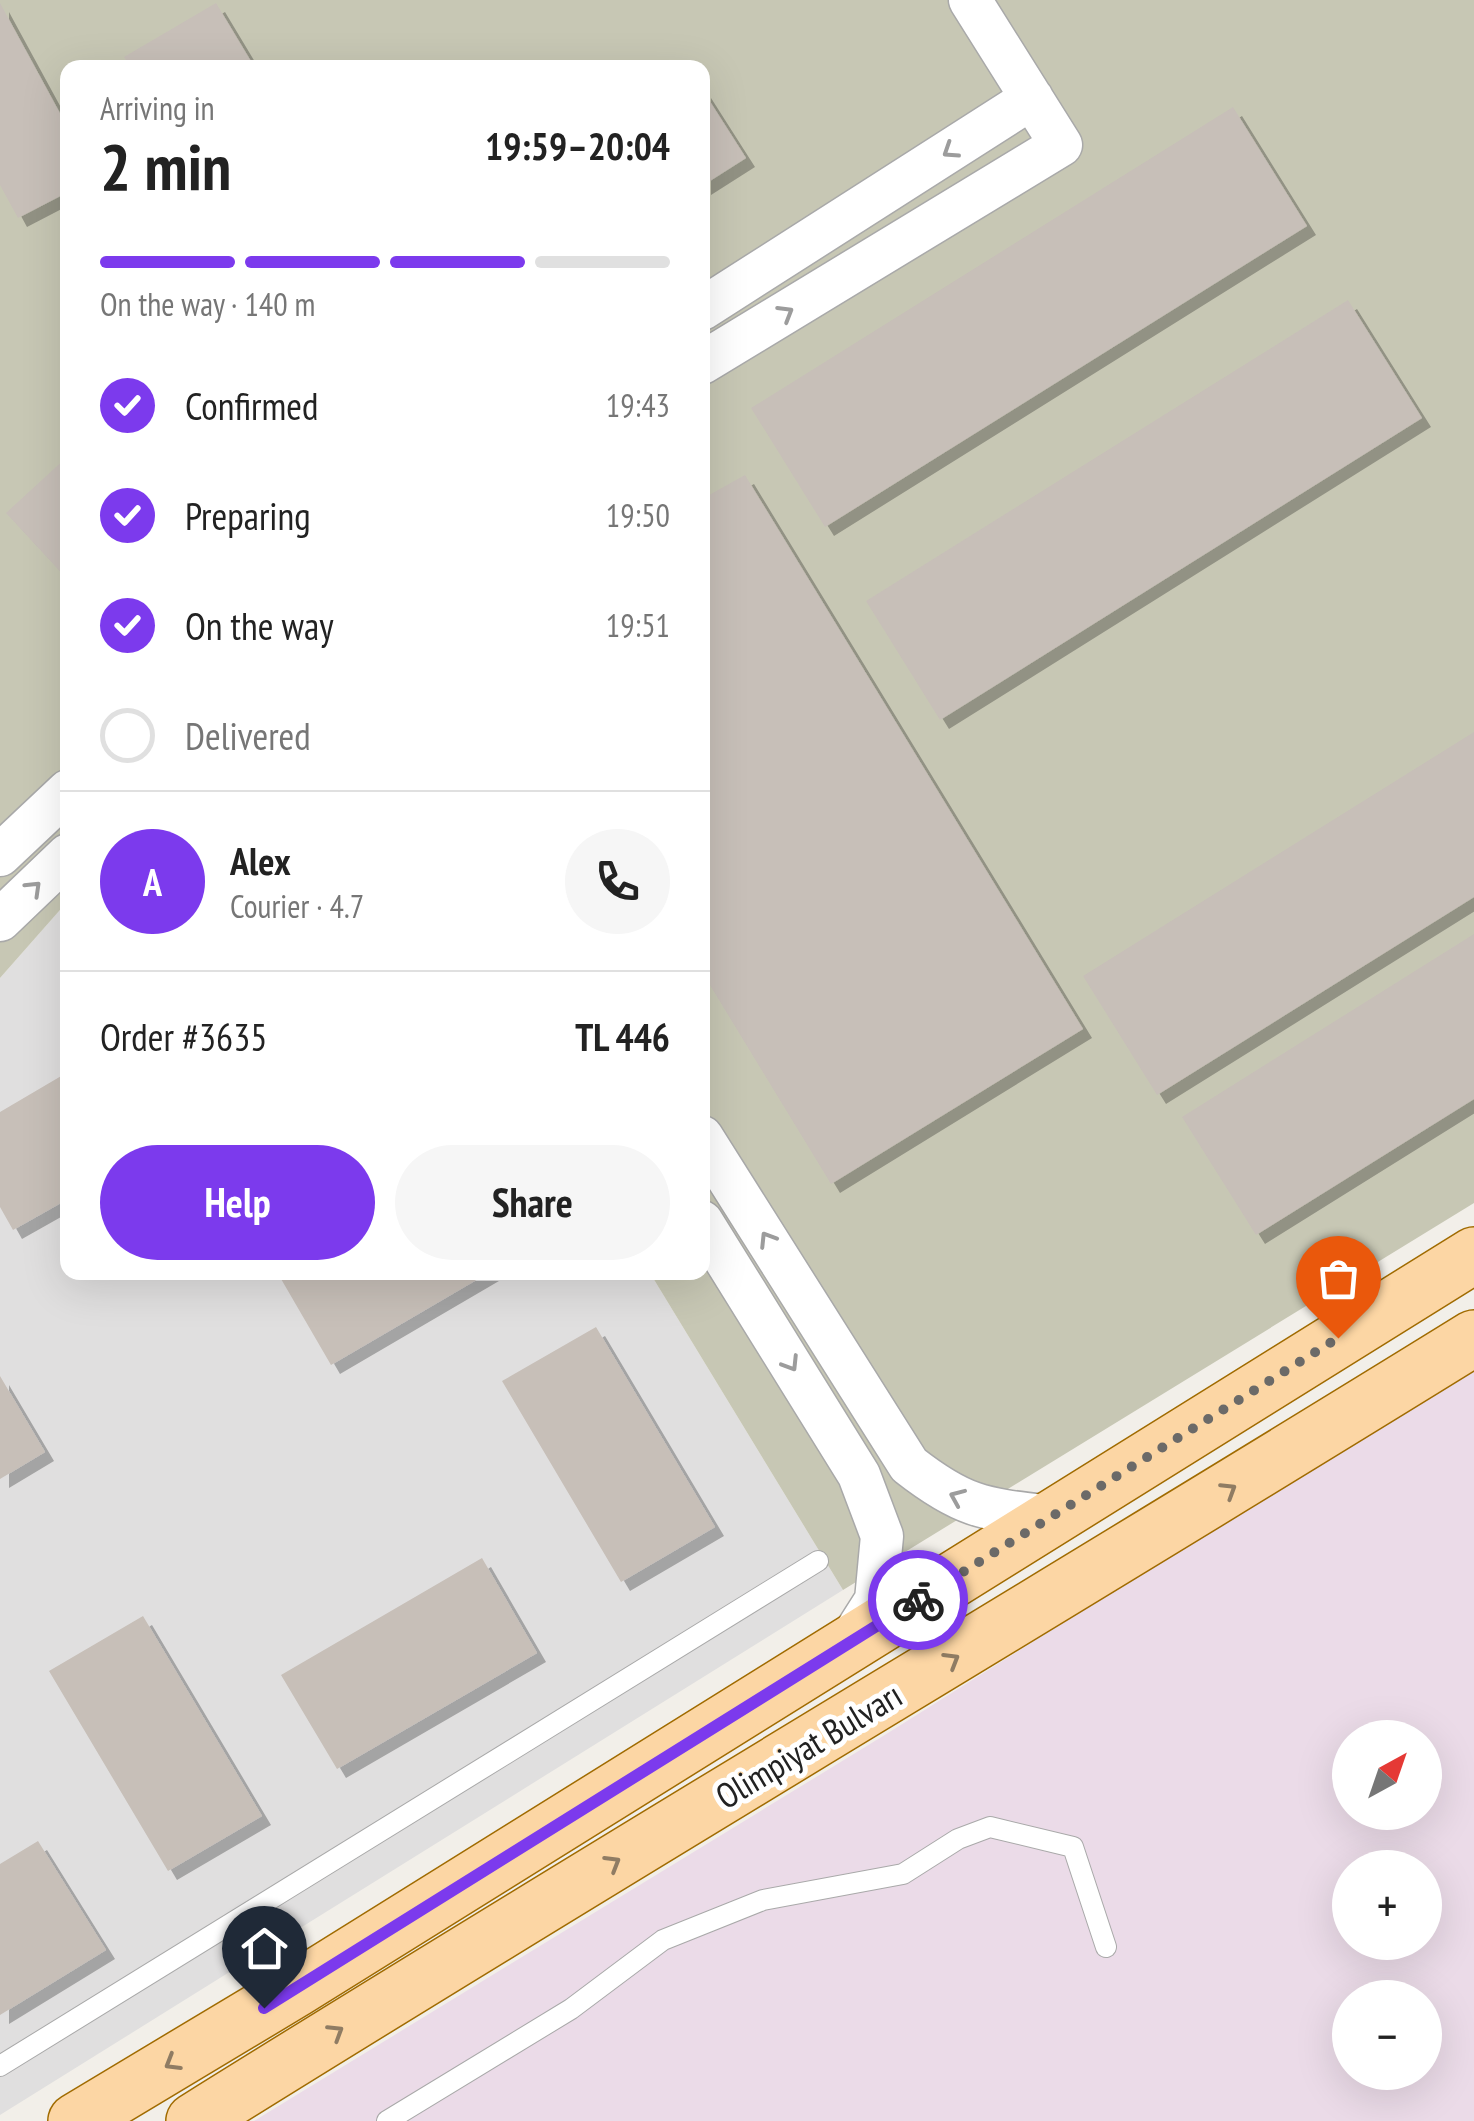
<!DOCTYPE html>
<html lang="en">
<head>
<meta charset="utf-8">
<style>
  body { margin:0; font-family:"PT Sans Narrow",sans-serif; background:#f6f6f6; color:#222; height:100vh; display:flex; flex-direction:column; font-size:38px; white-space:nowrap }
  * { box-sizing:border-box; margin:0 }
  p { font-size:32px; color:#767676 }
  .icon { flex:none; width:55px; height:55px; fill:none; stroke:currentColor; stroke-width:2; stroke-linecap:round; stroke-linejoin:round }
  .map { position:relative; flex:1; overflow:hidden }
  .sheet { position:absolute; left:60px; top:60px; width:650px; height:1220px; display:flex; flex-direction:column; background:#fff; border-radius:20px; box-shadow:0 10px 40px #0002 }
  .sheet>* { flex:none }
  .needle { width:65px; rotate:40deg }
  .fabs { position:absolute; left:1332px; top:1720px; display:grid; gap:20px }
  .fabs a { display:grid; place-items:center; width:110px; height:110px; border-radius:50%; background:#fff; box-shadow:0 10px 40px #0002; font-size:50px }
  .pin { position:absolute; display:grid; place-items:center; width:85px; height:85px; color:#fff; margin:-102px -42px; border-radius:50% 50% 50% 0; rotate:-45deg; box-shadow:0 0 10px #0007 }
  .pin .icon { rotate:45deg }
  .courier { position:absolute; display:grid; place-items:center; width:100px; height:100px; margin:-50px; border:8px solid #7c3aed; border-radius:50%; background:#fff; color:#222; box-shadow:0 2px 12px #0007 }
  .headline em { font-style:normal; font-weight:600 }
  .headline div { display:flex; flex-direction:column-reverse }
  .headline { display:flex; align-items:center; justify-content:space-between; height:170px; padding:0 40px }
  h1 { font-size:65px; font-weight:600; line-height:75px }
  .bar { display:grid; grid-template-columns:repeat(4,1fr); gap:15px 10px; align-content:center; height:120px; padding:0 40px }
  .bar i { height:12px; border-radius:8px; background:#e0e0e0 }
  .bar .selected { background:#7c3aed }
  .bar p { grid-column:span 4 }
  .line { display:flex; align-items:center; gap:25px; padding:0 40px; border-top:2px solid #e0e0e0 }
  .line div { flex:1 }
  .round { display:grid; place-items:center; flex:none; width:105px; height:105px; border-radius:52px; background:#f6f6f6 }
  ol { padding:0 40px; list-style:none }
  li { display:flex; align-items:center; gap:30px; height:110px }
  li p { margin-inline-start:auto }
  li .icon { padding:10px; border-radius:50%; background:#7c3aed; color:#fff; stroke-width:4 }
  li:last-child { color:#767676 }
  li i { width:55px; height:55px; border:5px solid #e0e0e0; border-radius:50% }
  .primary-button { display:flex; gap:20px; margin-top:auto; padding:20px 40px }
  .primary-button a { flex:1; height:115px; border-radius:60px; background:#7c3aed; color:#fff; font-size:40px; font-weight:600; line-height:115px; text-align:center }
  .primary-button a+a { background:#f6f6f6; color:#222 }
  .map>svg:first-child { display:block }
  .residential { fill:#e0dfdf }
  .industrial { fill:#ebdbe8; fill-rule:evenodd }
  .construction { fill:#c7c7b4 }
  .building { fill:#c7bfb8; filter:url(#shadow) }
  .lines { fill:none; stroke-linecap:round; stroke-linejoin:round }
  .service-casing { stroke:#a9a9a9; stroke-width:22 }
  .minor-casing { stroke:#a9a9a9; stroke-width:45 }
  .primary-casing { stroke:#a06b00; stroke-width:58 }
  .service { stroke:#fff; stroke-width:20 }
  .minor { stroke:#fff; stroke-width:42 }
  .primary { stroke:#fcd6a4; stroke-width:55 }
  .oneway { stroke:#9c9c9c }
  .oneway2 { stroke:#8f7c63 }
  .done { stroke:#6b6a68; stroke-width:10; stroke-dasharray:0 18 }
  .route { stroke:#7c3aed; stroke-width:12 }
  .labels { text-anchor:middle; stroke-width:10; stroke-linejoin:round; paint-order:stroke }
  .street-label { font-size:35px; fill:#222; stroke:#fff }
</style>
</head>
<body>
<div class="map">
<svg width="1474" height="2121" viewBox="0 0 1474 2121">
  <defs>
    <filter id="shadow"><feDropShadow dx="9" dy="9" stdDeviation="0" flood-color="#0004"/></filter>
  </defs>
  <rect width="100%" height="100%" fill="#f2efe9"/>
  <path class="residential" d="M 67,902 L 68,1272 L 650,1273 L 843,1590 L 0,2115 L 0,978 Z"/>
  <path class="industrial" d="M 1474,1365 L 1474,2121 L 254,2121 L 888,1733 ZM 1350,1738 L 1425,1738 L 1425,1812 L 1350,1812 ZM 1350,1868 L 1425,1868 L 1425,1942 L 1350,1942 ZM 1350,1998 L 1425,1998 L 1425,2072 L 1350,2072 Z"/>
  <path class="construction" d="M 0,0 L 1474,0 L 1474,1203 L 843,1590 L 650,1273 L 702,1272 L 702,68 L 68,68 L 67,902 L 0,978 Z"/>
  <path class="building" d="M 0,3 L 68,128 L 68,192 L 18,218 L 0,185 Z
    M 216,3 L 255,68 L 131,68 L 124,57 Z
    M 702,89 L 746,158 L 702,186 Z
    M 1233,107 L 1307,226 L 825,527 L 751,408 Z
    M 1348,300 L 1422,418 L 940,720 L 866,601 Z
    M 68,456 L 68,580 L 6,513 Z
    M 745,475 L 1083,1029 L 831,1184 L 702,972 L 702,499 Z
    M 1474,732 L 1474,897 L 1157,1095 L 1083,976 Z
    M 1474,934 L 1474,1099 L 1256,1235 L 1182,1117 Z
    M 68,1072 L 68,1199 L 13,1230 L 0,1207 L 0,1112 Z
    M 277,1272 L 490,1272 L 331,1365 Z
    M 596,1327 L 715,1527 L 621,1582 L 502,1381 Z
    M 0,1376 L 45,1452 L 0,1479 Z
    M 482,1558 L 537,1653 L 337,1769 L 281,1675 Z
    M 143,1616 L 262,1816 L 168,1871 L 49,1671 Z
    M 38,1841 L 106,1950 L 0,2015 L 0,1864 Z"/>
  <g class="lines">
    <g class="service-casing">
      <path id="service" d="M 0,2066 L 818,1561
        M 387,2121 L 571,2009 L 663,1940 L 763,1900 L 903,1874 L 958,1839 L 990,1827 L 1073,1847 L 1106,1947"/>
    </g>
    <g class="minor-casing">
      <path id="minor" d="M 702,309 L 1032,98
        M 702,363 L 1061,145 L 970,0
        M 0,855 L 68,791
        M 0,920 L 68,855
        M 702,1137 L 909,1465 C 964,1508 984,1509 1052,1517
        M 702,1222 L 859,1475 L 882,1536 L 876,1600 L 848,1644"/>
    </g>
    <g class="primary-casing">
      <path id="primary" d="M 76,2121 L 296,1989 L 1474,1255
        M 194,2121 C 618,1856 1049,1601 1474,1338"/>
    </g>
    <use href="#service" class="service"/>
    <use href="#minor" class="minor"/>
    <use href="#primary" class="primary"/>
  </g>
  <defs><path id="oneway-chevron" d="M-2-3.5L2.5 0L-2 3.5" fill="none" stroke-width="1.6" stroke-linecap="round" stroke-linejoin="round" transform="scale(2.5)"/></defs>
  <g class="oneway">
    <use href="#oneway-chevron" transform="translate(950 151) rotate(147)"/>
    <use href="#oneway-chevron" transform="translate(786 313) rotate(-31)"/>
    <use href="#oneway-chevron" transform="translate(34 888) rotate(-44)"/>
    <use href="#oneway-chevron" transform="translate(767 1239) rotate(-122)"/>
    <use href="#oneway-chevron" transform="translate(791 1364) rotate(58)"/>
    <use href="#oneway-chevron" transform="translate(957 1497) rotate(-157)"/>
  </g>
  <g class="oneway2">
    <use href="#oneway-chevron" transform="translate(1229 1490) rotate(-32)"/>
    <use href="#oneway-chevron" transform="translate(952 1660) rotate(-31)"/>
    <use href="#oneway-chevron" transform="translate(613 1863) rotate(-31)"/>
    <use href="#oneway-chevron" transform="translate(336 2032) rotate(-32)"/>
    <use href="#oneway-chevron" transform="translate(172 2063) rotate(149)"/>
  </g>
  <g class="lines">
    <path class="done" d="M 918,1600 L 1338,1338"/>
    <path class="route" d="M 264,2008 L 918,1600"/>
  </g>
  <g class="labels">
    <g class="street-label">
      <text transform="translate(809 1746) rotate(-31)" y="12">Olimpiyat Bulvarı</text>
    </g>
  </g>
</svg>
<div class="fabs">
<a><svg class="needle" viewBox="-14 -14 28 28"><path d="M0-13l5 13h-10z" fill="#e53935"/><path d="M0 13l5-13h-10z" fill="#767676"/></svg></a>
<a>+</a>
<a>−</a>
</div>
<div class="pin" style="left:1338px;top:1338px;background:#ea580c"><svg class="icon" aria-label="bag" viewBox="0 0 24 24"><path d="M5 8h14l-1 12H6zM9 8a3 3 0 0 1 6 0"/></svg></div>
<div class="pin" style="left:264px;top:2008px;background:#1f2937"><svg class="icon" aria-label="home" viewBox="0 0 24 24"><path d="M3 11l9-7 9 7M6 9v11h12V9"/></svg></div>
<div class="courier" style="left:918px;top:1600px"><svg class="icon" aria-label="bike" viewBox="0 0 24 24"><circle cx="6" cy="16" r="4"/><circle cx="18" cy="16" r="4"/><path d="M6 16l4-8h5l3 8M10 8l3 8H6M13 5h3"/></svg></div>
<section class="sheet">
<div class="headline"><div><h1>2 min</h1><p>Arriving in</p></div><em>19:59–20:04</em></div>
<div class="bar"><i class="selected"></i><i class="selected"></i><i class="selected"></i><i></i><p>On the way · 140 m</p></div>
<ol>
<li><svg class="icon" aria-label="check" viewBox="0 0 24 24"><path d="M5 12l5 5 9-10"/></svg>Confirmed<p>19:43</p></li>
<li><svg class="icon" aria-label="check" viewBox="0 0 24 24"><path d="M5 12l5 5 9-10"/></svg>Preparing<p>19:50</p></li>
<li><svg class="icon" aria-label="check" viewBox="0 0 24 24"><path d="M5 12l5 5 9-10"/></svg>On the way<p>19:51</p></li>
<li><i></i>Delivered</li>
</ol>
<div class="line" style="height:180px"><b class="round" style="background:#7c3aed;color:#fff">A</b><div><b>Alex</b><p>Courier · 4.7</p></div><a class="round"><svg class="icon" aria-label="phone" viewBox="0 0 24 24"><path d="M5 4h4l2 5-3 2q2 4 5 5l2-3 5 2v4C11 20 4 13 5 4z"/></svg></a></div>
<div class="line" style="height:130px"><div>Order #3635</div><b>TL 446</b></div>
<div class="primary-button"><a>Help</a><a>Share</a></div>
</section>
</div>
</body>
</html>
